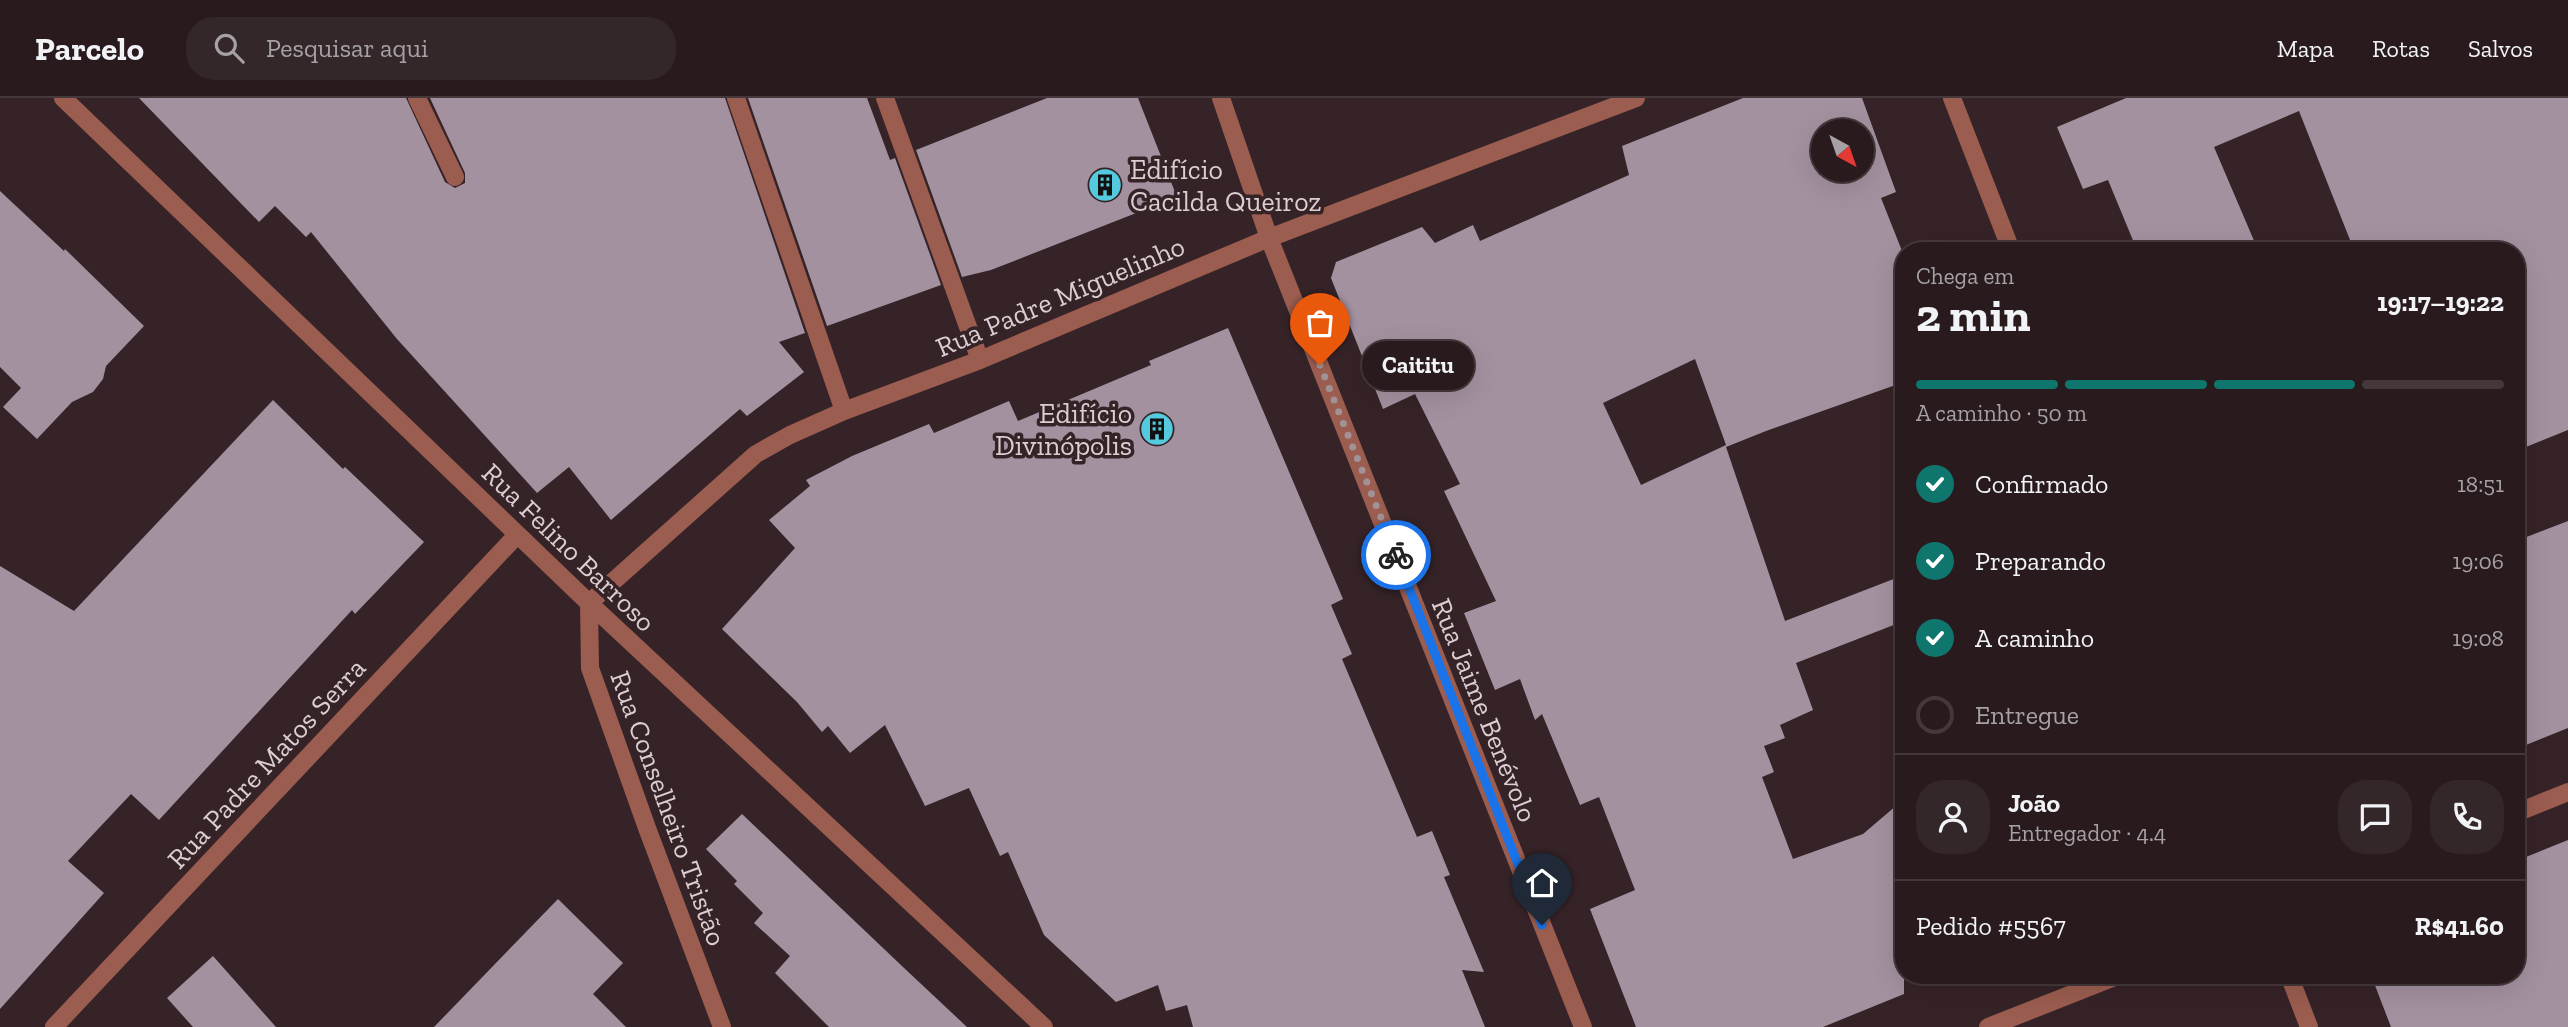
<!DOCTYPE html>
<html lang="pt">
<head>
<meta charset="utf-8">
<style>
  body { margin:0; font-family:"Zilla Slab",serif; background:#34272a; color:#f1f3f6; height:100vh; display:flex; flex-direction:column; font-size:26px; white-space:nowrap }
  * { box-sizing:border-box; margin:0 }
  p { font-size:23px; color:#a5a1a4 }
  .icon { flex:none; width:38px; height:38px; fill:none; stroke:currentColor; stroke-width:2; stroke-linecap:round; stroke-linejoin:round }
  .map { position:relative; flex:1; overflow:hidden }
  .side { position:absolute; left:1895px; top:144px; width:630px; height:742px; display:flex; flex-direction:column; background:#281a1d; border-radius:28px; box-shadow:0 7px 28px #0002,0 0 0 2px #44383b }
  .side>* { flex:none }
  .needle { width:46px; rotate:140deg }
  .fabs { position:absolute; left:1811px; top:21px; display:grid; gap:14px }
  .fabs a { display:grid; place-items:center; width:63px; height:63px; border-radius:50%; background:#281a1d; box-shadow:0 7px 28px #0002,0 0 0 2px #44383b; font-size:35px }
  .pin { position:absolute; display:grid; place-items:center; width:60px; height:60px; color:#fff; margin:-72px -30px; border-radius:50% 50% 50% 0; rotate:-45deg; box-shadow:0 0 7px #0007 }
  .pin .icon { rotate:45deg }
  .courier { position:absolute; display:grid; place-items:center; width:70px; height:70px; margin:-35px; border:5px solid #1a73e8; border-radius:50%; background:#fff; color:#222; box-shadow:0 2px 9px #0007 }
  .bubble { position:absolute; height:49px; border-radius:24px; background:#281a1d; box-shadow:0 7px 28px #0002,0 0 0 2px #44383b; font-size:23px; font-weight:700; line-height:49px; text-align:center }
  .head em { font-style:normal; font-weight:700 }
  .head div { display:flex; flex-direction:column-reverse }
  .head { display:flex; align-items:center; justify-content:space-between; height:119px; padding:0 21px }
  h1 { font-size:46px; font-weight:700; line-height:52px }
  .bar { display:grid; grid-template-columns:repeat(4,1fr); gap:10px 7px; align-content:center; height:84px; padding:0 21px }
  .bar i { height:9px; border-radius:5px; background:#44383b }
  .bar .selected { background:#0f766e }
  .bar p { grid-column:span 4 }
  .line { display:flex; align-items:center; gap:18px; padding:0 21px; border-top:2px solid #44383b }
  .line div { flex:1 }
  .round { display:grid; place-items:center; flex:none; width:74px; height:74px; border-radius:28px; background:#34272a }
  ol { padding:0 21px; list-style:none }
  li { display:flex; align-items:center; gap:21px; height:77px }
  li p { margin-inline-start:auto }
  li .icon { padding:7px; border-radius:50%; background:#0f766e; color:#fff; stroke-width:4 }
  li:last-child { color:#a5a1a4 }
  li i { width:38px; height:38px; border:4px solid #44383b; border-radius:50% }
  header { display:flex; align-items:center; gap:42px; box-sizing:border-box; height:98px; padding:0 35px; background:#281a1d; border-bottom:2px solid #44383b }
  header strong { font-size:33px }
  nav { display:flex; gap:38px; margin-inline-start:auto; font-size:24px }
  .search { width:490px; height:63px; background:#34272a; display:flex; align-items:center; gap:18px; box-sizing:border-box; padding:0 24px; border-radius:28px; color:#a5a1a4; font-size:26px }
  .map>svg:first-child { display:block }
  .building { fill:#a491a0; fill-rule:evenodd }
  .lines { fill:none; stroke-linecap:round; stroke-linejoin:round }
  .minor { stroke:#9b5d4f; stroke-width:18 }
  .done { stroke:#a19295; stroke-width:7; stroke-dasharray:0 12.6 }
  .route { stroke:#1a73e8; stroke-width:9 }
  .labels { text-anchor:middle; stroke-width:7; stroke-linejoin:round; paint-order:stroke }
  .poi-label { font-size:28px; fill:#dbced0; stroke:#362327; text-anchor:start }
  .street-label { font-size:28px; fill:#dbced0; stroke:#362327 }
</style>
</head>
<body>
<header>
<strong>Parcelo</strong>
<div class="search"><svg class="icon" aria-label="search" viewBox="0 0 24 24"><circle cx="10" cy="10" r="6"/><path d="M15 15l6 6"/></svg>Pesquisar aqui</div>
<nav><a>Mapa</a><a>Rotas</a><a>Salvos</a></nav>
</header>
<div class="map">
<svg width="2568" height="929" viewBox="0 0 2568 929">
  <rect width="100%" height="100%" fill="#362327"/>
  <path class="building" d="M 139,0 L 406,0 L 445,84 L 455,90 L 465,85 L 465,75 L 430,0 L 725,0 L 805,235 L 779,244 L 804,274 L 747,318 L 740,311 L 611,422 L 569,369 L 537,395 L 397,241 L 311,134 L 306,139 L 275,108 L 259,124 Z
    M 748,0 L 867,0 L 890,62 L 895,60 L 941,187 L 827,228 Z
    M 1047,0 L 1138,0 L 1177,99 L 991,172 L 962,179 L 916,52 Z
    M 1743,0 L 1862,0 L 1896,94 L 1881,100 L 1904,158 L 1904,284 L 1766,333 L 1726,349 L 1785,523 L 1904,477 L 1904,523 L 1796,565 L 1813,612 L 1780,627 L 1785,640 L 1764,648 L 1774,674 L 1762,679 L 1793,761 L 1863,736 L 1904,701 L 1904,896 L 1823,929 L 1636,929 L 1590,811 L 1635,792 L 1599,699 L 1580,707 L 1542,616 L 1535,622 L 1520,581 L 1495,592 L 1464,515 L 1496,503 L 1444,393 L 1460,386 L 1415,296 L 1383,311 L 1331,180 L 1336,164 L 1422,129 L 1435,145 L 1473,127 L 1480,143 L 1629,77 L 1622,48 ZM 1824,33 L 1862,33 L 1862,72 L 1824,72 ZM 1695,261 L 1726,347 L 1641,387 L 1603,305 Z
    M 2126,0 L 2568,0 L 2568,332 L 2516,353 L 2516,152 L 2354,152 L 2299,13 L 2214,49 L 2258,152 L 2137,152 L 2108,82 L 2083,91 L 2057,29 Z
    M 0,93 L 64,153 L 65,151 L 144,228 L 106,268 L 103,281 L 93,294 L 72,304 L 37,341 L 3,309 L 21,290 L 0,269 Z
    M 1228,230 L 1343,501 L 1331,507 L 1352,556 L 1342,561 L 1417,739 L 1432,733 L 1450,777 L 1444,779 L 1484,874 L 1462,872 L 1485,929 L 1193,929 L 1187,907 L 1166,913 L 1158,887 L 1116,904 L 1044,837 L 1008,754 L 1000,758 L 969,690 L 925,708 L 885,627 L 850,655 L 828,628 L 822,634 L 797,604 L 722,531 L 795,450 L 769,422 L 810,388 L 806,382 L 852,358 L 929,326 L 934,335 L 1009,303 L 1018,323 L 1151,267 L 1149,263 Z
    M 273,302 L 343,371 L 345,369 L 424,444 L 355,516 L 352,512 L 159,722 L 131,696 L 68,763 L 104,795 L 0,911 L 0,468 L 74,513 Z
    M 2568,423 L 2568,630 L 2516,651 L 2516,443 Z
    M 742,716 L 903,869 L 967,929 L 829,929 L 775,875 L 790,858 L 754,825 L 763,815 L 734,786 L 737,783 L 706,751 Z
    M 2568,742 L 2568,929 L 2391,929 L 2371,877 L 2516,877 L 2516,763 Z
    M 558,801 L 623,865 L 593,896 L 626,929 L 434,929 Z
    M 213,858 L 276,929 L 193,929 L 167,900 Z"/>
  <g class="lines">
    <path class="minor" d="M 63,0 L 589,505 L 1044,929
      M 417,0 L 455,79
      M 736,0 L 844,313
      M 885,0 L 980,262
      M 1221,0 L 1269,140 L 1583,929
      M 1952,0 L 2011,152
      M 589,505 L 756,356 L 790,337 L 844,313 L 980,262 L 1269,140 L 1636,0
      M 589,505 L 590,570 L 647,730 L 722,929
      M 2516,715 L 2568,694
      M 2289,877 L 2309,929
      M 54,929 L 517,437
      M 1988,929 L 2120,877"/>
  </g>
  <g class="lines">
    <path class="done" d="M 1320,267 L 1396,457"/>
    <path class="route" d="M 1396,457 L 1542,827"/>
  </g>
  <defs>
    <g id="building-disc" transform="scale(1.75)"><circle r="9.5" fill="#54cade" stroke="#362327"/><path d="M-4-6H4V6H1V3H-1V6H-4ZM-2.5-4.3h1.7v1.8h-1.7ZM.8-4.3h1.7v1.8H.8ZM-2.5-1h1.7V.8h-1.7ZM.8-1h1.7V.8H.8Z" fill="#111"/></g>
  </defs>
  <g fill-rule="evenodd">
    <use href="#building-disc" x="1105" y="87"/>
    <use href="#building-disc" x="1157" y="331"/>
  </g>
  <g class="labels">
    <g class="poi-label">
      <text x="1130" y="81">Edifício<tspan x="1130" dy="32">Cacilda Queiroz</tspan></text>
      <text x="1132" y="325" text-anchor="end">Edifício<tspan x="1132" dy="32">Divinópolis</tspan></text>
    </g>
    <g class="street-label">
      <text transform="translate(1060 198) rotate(-23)" y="10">Rua Padre Miguelinho</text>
      <text transform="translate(569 449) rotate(44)" y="10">Rua Felino Barroso</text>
      <text transform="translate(1485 612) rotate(68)" y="10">Rua Jaime Benévolo</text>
      <text transform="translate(266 665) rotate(-47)" y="10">Rua Padre Matos Serra</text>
      <text transform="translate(669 710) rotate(70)" y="10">Rua Conselheiro Tristão</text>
    </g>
  </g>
</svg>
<div class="fabs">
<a><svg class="needle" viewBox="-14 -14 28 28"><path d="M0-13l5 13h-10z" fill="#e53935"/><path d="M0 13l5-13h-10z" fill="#a5a1a4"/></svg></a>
</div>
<div class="pin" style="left:1320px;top:267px;background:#ea580c"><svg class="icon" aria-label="bag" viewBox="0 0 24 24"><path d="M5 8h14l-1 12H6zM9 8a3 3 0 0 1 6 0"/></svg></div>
<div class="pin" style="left:1542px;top:827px;background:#1f2937"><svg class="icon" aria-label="home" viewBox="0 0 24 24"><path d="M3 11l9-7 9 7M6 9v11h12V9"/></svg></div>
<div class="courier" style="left:1396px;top:457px"><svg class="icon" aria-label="bike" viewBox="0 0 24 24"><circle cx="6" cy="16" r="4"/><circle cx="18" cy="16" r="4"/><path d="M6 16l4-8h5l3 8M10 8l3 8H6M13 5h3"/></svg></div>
<div class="bubble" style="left:1362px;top:243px;width:112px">Caititu</div>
<section class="side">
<div class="head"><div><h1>2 min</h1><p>Chega em</p></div><em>19:17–19:22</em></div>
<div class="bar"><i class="selected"></i><i class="selected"></i><i class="selected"></i><i></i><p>A caminho · 50 m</p></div>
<ol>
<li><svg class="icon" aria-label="check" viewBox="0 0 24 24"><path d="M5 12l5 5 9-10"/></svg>Confirmado<p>18:51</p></li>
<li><svg class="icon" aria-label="check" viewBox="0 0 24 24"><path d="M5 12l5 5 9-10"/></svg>Preparando<p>19:06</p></li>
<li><svg class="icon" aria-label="check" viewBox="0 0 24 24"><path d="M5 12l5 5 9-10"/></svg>A caminho<p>19:08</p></li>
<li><i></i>Entregue</li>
</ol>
<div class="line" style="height:126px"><a class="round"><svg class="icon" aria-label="person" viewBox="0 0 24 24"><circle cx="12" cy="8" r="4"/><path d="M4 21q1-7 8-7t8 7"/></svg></a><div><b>João</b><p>Entregador · 4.4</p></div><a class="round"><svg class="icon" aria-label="chat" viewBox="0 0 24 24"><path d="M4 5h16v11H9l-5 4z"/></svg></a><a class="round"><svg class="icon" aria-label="phone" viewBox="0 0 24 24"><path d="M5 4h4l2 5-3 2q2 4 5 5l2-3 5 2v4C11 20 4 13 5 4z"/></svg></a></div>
<div class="line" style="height:91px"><div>Pedido #5567</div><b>R$41.60</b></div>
</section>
</div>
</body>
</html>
